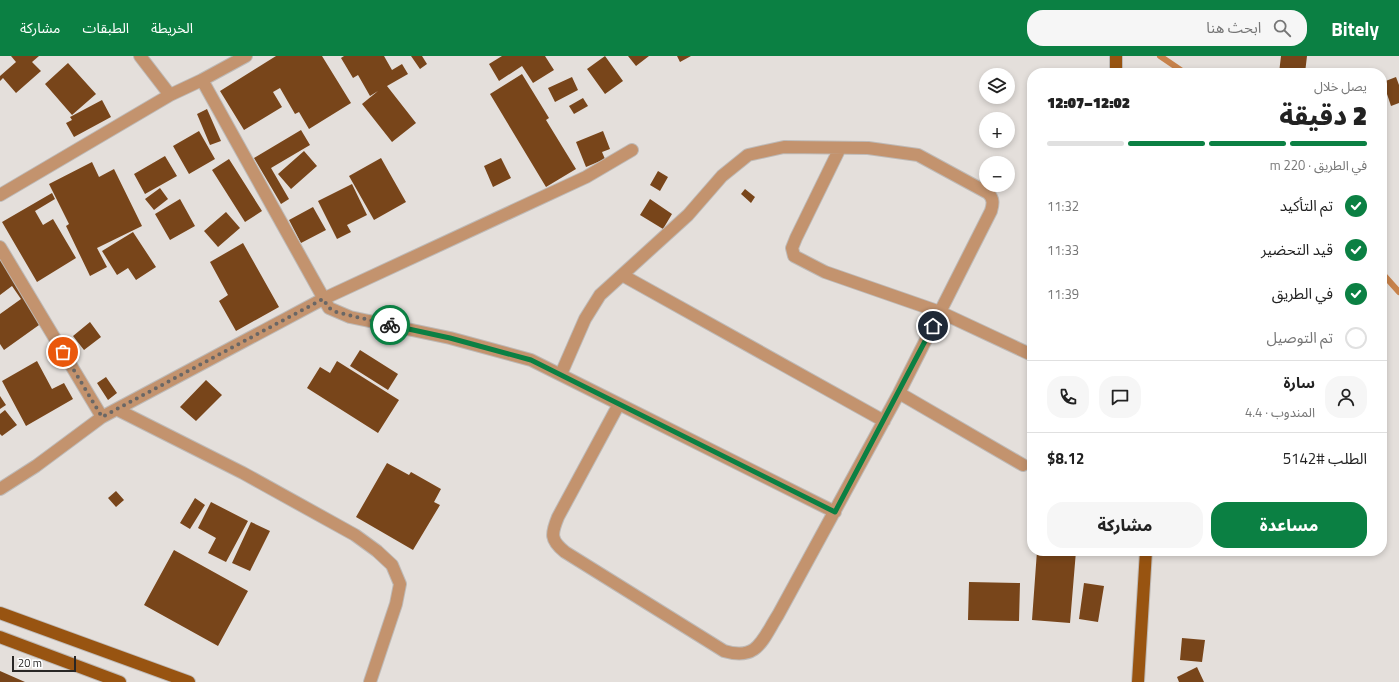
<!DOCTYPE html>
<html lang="ar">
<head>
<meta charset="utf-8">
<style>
  body { margin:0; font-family:"Titillium Web","Noto Sans Arabic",sans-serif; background:#f6f6f6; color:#222; direction:rtl; height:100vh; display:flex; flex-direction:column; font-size:15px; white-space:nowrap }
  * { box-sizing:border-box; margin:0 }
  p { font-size:13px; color:#767676 }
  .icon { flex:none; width:22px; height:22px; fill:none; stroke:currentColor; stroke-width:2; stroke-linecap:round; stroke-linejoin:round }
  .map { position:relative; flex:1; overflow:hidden; direction:ltr }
  .side { position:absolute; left:1027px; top:12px; width:360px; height:488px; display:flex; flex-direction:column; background:#fff; border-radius:16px; box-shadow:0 2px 6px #0003; direction:rtl }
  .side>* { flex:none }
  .fabs { position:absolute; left:979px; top:12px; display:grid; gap:8px }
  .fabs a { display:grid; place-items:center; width:36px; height:36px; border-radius:50%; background:#fff; box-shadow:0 2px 6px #0003; font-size:20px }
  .scale { position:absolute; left:12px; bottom:10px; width:64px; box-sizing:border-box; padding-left:4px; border:2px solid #282625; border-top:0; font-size:11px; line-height:14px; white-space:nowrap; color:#282625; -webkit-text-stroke:3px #fff; paint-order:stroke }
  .pin { position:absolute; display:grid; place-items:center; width:34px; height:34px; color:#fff; margin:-17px; border:2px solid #fff; border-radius:50%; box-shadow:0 1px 4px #0007 }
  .courier { position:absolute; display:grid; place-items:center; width:40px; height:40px; margin:-20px; border:3px solid #0b8043; border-radius:50%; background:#fff; color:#222; box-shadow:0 1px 5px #0007 }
  .overview em { font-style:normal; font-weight:800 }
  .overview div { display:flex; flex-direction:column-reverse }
  .overview { display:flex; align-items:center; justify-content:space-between; height:68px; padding:0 20px }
  h1 { font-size:26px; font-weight:800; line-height:30px }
  .bar { display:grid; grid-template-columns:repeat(4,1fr); gap:6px 4px; align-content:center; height:48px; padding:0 20px }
  .bar i { height:5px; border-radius:3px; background:#e0e0e0 }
  .bar .on { background:#0b8043 }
  .bar p { grid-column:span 4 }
  .line { display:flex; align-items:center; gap:10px; padding:0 20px; border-top:1px solid #e0e0e0 }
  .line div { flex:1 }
  .round { display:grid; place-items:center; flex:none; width:42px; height:42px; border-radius:16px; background:#f6f6f6 }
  ol { padding:0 20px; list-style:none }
  li { display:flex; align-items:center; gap:12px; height:44px }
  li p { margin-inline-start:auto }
  li .icon { padding:4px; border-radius:50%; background:#0b8043; color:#fff; stroke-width:4 }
  li:last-child { color:#767676 }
  li i { width:22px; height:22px; border:2px solid #e0e0e0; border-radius:50% }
  .button { display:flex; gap:8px; margin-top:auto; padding:8px 20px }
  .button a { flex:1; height:46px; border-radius:16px; background:#0b8043; color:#fff; font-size:16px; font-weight:800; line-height:46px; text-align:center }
  .button a+a { background:#f6f6f6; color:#222 }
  header { display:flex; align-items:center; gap:24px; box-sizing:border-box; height:56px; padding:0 20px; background:#0b8043; color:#fff }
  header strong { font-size:19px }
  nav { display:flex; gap:22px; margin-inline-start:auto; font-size:14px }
  .search { width:280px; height:36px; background:#f6f6f6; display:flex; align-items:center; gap:10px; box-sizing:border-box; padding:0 14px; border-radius:16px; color:#767676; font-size:15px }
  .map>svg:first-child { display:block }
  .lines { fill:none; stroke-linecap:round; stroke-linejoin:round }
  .stream { stroke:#c7824b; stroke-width:6 }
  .building { fill:#78451a }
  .minor-casing { stroke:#bebab7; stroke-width:14 }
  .major-casing { stroke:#bebab7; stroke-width:14 }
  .minor { stroke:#c3936e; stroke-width:12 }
  .major { stroke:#985411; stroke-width:12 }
  .done { stroke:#6a6765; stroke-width:4; stroke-dasharray:0 7.2 }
  .route { stroke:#0b8043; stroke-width:5 }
</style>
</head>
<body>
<header>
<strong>Bitely</strong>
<div class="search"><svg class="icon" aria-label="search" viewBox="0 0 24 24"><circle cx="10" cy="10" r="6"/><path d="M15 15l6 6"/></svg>ابحث هنا</div>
<nav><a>الخريطة</a><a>الطبقات</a><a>مشاركة</a></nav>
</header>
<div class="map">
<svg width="1399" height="626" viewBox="0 0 1399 626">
  <rect width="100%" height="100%" fill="#e4dfdb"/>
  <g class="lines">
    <path class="stream" d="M 1160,0 L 1185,17
      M 1382,217 L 1399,236"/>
  </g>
  <path class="building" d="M 11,0 L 39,0 L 32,6 L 41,15 L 16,37 L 3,22 L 0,25 L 0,20 L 16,6 Z
    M 276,0 L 322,0 L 351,47 L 309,73 L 299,56 L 295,58 L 280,32 L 273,36 L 282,51 L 244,74 L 220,35 Z
    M 344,0 L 384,0 L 392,14 L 402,8 L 408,18 L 387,30 L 416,67 L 392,86 L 362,48 L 378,35 L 370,40 L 358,19 L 353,22 L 341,2 Z
    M 411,0 L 422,0 L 427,8 L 420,13 Z
    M 502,0 L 545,0 L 554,14 L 533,27 L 522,10 L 499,25 L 489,8 Z
    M 605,0 L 623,25 L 605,38 L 587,13 Z
    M 628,0 L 649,0 L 636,10 Z
    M 677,0 L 691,0 L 680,6 Z
    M 1281,0 L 1307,0 L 1305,17 L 1279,17 Z
    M 68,7 L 96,38 L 72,59 L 45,28 Z
    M 522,18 L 549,62 L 546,64 L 576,113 L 546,131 L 490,38 Z
    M 572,21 L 578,34 L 555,46 L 548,32 Z
    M 1396,21 L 1399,29 L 1399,47 L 1391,50 L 1383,26 Z
    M 583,42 L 588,50 L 574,58 L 569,50 Z
    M 102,44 L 111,61 L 74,81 L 66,67 L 72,64 L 70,61 Z
    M 207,53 L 221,85 L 210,89 L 197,58 Z
    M 301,74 L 310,89 L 271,112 L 289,143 L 281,148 L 254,102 Z
    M 199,75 L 215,103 L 189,118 L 173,90 Z
    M 603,75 L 610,93 L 602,96 L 605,103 L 586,111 L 576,86 Z
    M 304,95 L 317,110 L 291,133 L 278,118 Z
    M 165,100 L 177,120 L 145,138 L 134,118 Z
    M 381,102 L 406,146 L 374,164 L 349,120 Z
    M 501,102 L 511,122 L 493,131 L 484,110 Z
    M 229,103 L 262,155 L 245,166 L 212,114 Z
    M 92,106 L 99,121 L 114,113 L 142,170 L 97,192 L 107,211 L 90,220 L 66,170 L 69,168 L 49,128 Z
    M 658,115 L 668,121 L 660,135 L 650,129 Z
    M 352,128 L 367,159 L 347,169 L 351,176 L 337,183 L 318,145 Z
    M 160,132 L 168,143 L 154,154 L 145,143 Z
    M 745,133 L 755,141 L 751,147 L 741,138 Z
    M 52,137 L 55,143 L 35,155 L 43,169 L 53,163 L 76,202 L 37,226 L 2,166 Z
    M 180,143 L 195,170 L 170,184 L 155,158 Z
    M 650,143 L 672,158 L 663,173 L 640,159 Z
    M 313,151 L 326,174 L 301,187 L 289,164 Z
    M 226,156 L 240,172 L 218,191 L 204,175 Z
    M 133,176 L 156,211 L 136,224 L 128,212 L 117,219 L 102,195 Z
    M 243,187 L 279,251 L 236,275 L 219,245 L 228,239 L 210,206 Z
    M 0,199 L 46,264 L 4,294 L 0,288 L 0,258 L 21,243 L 12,230 L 0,239 Z
    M 90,266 L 101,281 L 84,294 L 73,280 Z
    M 360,294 L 398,318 L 388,334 L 350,310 Z
    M 37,305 L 52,333 L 64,327 L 73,343 L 26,370 L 2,325 Z
    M 337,305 L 399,344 L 378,377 L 307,332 L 320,311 L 330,317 Z
    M 106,321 L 117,337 L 108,344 L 97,327 Z
    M 206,324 L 222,339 L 196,365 L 180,351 Z
    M 0,340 L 6,349 L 0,353 Z
    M 5,354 L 17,369 L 2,380 L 0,378 L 0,358 Z
    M 387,407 L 409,419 L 411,416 L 441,433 L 434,446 L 440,449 L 413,494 L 356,461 Z
    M 116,435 L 124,444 L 116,451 L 108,442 Z
    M 195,442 L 205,449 L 190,473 L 180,467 Z
    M 211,446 L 248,465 L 226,506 L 208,497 L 216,482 L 198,472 Z
    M 251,466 L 270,475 L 250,515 L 232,507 Z
    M 174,494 L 248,535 L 218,590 L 144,549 Z
    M 1037,495 L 1076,495 L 1070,567 L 1032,564 Z
    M 969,526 L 1020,527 L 1019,565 L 968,564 Z
    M 1084,527 L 1104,530 L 1098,566 L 1079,563 Z
    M 1182,582 L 1205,584 L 1202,606 L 1180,604 Z
    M 1197,611 L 1204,626 L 1179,626 L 1177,621 Z
    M 0,615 L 25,626 L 0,626 Z"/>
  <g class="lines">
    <g class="minor-casing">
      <path id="minor" d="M 140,0 L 170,39
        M 202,24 L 329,252 L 350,261 L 450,282 L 531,304 L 835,456
        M 840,92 L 796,182 L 792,192 L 794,200 L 825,216 L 940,256 L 1032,299
        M 0,139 L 170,39 L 202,24 L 246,0
        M 0,191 L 102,361
        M 622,219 L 884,365
        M 561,318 L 585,263 L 600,239 L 688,159 L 722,120 L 748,99 L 784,91 L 868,92 L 918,99 L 988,137 C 994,143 993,148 991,155 L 899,337 L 778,559 C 762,584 758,605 724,595 L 565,496 C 550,484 551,478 558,461 L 619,348
        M 899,337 L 1023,409
        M 118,354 L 243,417 L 355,479 L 377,495 L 392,509 L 400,528 L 396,548 L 370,626
        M 0,433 L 36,410 L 102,361 L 323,243 L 586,121 L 632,94"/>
    </g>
    <g class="major-casing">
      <path id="major" d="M 1116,0 L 1116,17
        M 0,557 L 189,626
        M 0,581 L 120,626
        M 1138,626 L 1146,495"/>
    </g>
    <use href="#minor" class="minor"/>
    <use href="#major" class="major"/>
  </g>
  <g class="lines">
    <path class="done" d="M 63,296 L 102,361 L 323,243 L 329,252 L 336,256 L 390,269"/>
    <path class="route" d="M 390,269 L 450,282 L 531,304 L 835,456 L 933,270"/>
  </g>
</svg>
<div class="fabs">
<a><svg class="icon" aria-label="layers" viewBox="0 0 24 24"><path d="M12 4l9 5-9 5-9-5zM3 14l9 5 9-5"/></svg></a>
<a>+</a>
<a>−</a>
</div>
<div class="scale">20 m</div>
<div class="pin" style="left:63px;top:296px;background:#ea580c"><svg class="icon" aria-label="bag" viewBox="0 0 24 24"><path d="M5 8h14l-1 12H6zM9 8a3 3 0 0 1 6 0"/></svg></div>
<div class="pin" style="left:933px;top:270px;background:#1f2937"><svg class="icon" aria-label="home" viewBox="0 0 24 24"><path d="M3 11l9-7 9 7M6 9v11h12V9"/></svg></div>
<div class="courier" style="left:390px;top:269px"><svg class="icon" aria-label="bike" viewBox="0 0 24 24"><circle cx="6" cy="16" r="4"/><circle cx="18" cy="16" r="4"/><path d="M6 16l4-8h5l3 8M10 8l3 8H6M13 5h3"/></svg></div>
<section class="side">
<div class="overview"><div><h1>2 دقيقة</h1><p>يصل خلال</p></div><em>12:02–12:07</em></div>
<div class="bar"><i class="on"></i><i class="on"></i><i class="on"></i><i></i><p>في الطريق · 220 m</p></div>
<ol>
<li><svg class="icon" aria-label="check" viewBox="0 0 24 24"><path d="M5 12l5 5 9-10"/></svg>تم التأكيد<p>11:32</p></li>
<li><svg class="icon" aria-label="check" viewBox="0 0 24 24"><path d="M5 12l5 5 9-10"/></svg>قيد التحضير<p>11:33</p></li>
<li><svg class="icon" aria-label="check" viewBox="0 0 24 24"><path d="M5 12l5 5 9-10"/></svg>في الطريق<p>11:39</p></li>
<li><i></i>تم التوصيل</li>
</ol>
<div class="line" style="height:72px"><a class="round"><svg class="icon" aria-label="person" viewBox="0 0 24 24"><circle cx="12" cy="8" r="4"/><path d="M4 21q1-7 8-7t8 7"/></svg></a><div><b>سارة</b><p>المندوب · 4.4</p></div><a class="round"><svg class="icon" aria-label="chat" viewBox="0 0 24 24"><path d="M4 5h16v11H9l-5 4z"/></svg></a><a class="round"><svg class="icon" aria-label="phone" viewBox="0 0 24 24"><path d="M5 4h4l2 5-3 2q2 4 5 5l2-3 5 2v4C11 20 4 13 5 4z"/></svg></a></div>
<div class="line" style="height:52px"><div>الطلب #5142</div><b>$8.12</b></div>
<div class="button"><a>مساعدة</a><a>مشاركة</a></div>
</section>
</div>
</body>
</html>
